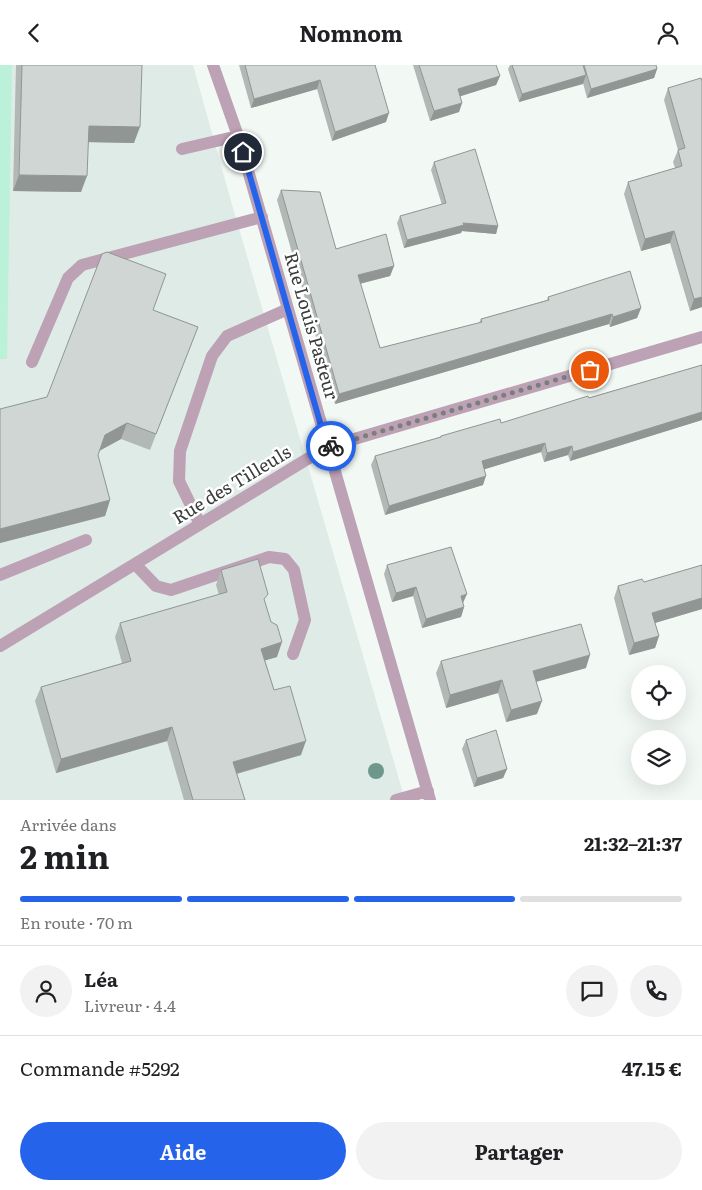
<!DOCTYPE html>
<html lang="fr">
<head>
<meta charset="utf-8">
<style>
  body { margin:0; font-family:Literata,serif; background:#f2f2f2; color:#202124; height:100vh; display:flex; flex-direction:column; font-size:19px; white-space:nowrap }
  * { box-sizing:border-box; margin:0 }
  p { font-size:16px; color:#757577 }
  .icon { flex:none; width:28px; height:28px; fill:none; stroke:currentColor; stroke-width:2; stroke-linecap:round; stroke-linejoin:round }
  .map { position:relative; height:735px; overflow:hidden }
  .drawer { display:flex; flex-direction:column; background:#fff; flex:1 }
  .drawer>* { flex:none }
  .tools { position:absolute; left:631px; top:600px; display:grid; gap:10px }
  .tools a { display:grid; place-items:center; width:55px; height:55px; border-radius:50%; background:#fff; box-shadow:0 5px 20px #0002; font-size:25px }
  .pin { position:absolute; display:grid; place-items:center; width:42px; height:42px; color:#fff; margin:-21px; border:2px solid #fff; border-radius:50%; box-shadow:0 1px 5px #0007 }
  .courier { position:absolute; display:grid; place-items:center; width:50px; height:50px; margin:-25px; border:4px solid #2563eb; border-radius:50%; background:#fff; color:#222; box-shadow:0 1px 6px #0007 }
  .summary em { font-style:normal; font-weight:700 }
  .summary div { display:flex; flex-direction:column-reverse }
  .summary { display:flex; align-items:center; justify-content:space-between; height:85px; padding:0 20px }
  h1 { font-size:32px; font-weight:700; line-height:38px }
  .bar { display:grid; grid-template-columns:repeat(4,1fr); gap:8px 5px; align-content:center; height:60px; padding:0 20px }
  .bar i { height:6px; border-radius:4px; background:#e0e0e0 }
  .bar .active { background:#2563eb }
  .bar p { grid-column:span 4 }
  .line { display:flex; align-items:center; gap:12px; padding:0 20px; border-top:1px solid #e0e0e0 }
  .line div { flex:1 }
  .round { display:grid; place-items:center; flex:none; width:52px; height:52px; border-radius:26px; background:#f2f2f2 }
  .action { display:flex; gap:10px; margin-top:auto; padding:10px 20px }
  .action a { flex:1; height:58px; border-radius:30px; background:#2563eb; color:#fff; font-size:20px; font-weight:700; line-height:58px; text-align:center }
  .action a+a { background:#f2f2f2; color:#202124 }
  header { display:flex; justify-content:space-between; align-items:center; height:65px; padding:0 20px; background:#fff; font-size:22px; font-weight:700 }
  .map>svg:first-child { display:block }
  .built { fill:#deebe6 }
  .green { fill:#bbf1d9 }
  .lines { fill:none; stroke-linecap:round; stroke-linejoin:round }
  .minor { stroke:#bda1b4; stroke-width:12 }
  .tree { fill:#6d978a }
  .wall { fill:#b2b8b5 }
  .shaded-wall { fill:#919694 }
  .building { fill:#cfd6d3; stroke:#919694 }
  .done { stroke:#7a7e7c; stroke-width:5; stroke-dasharray:0 9 }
  .route { stroke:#2563eb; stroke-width:6 }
  .labels { text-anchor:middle; stroke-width:5; stroke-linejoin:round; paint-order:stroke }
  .street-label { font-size:18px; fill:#3a3c3b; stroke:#fff }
</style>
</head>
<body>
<header><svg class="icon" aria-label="back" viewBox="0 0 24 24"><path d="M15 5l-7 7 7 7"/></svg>Nomnom<svg class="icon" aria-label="person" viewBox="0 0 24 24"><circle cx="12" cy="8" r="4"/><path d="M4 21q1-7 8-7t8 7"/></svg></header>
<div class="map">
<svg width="702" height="735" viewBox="0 0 702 735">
  <rect width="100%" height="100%" fill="#f2f9f5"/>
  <path class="built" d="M 0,0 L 193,0 L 231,136 L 405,735 L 0,735 Z"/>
  <path class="green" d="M 0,0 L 12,0 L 7,294 L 0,294 Z"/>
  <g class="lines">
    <path class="minor" d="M 213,0 L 238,71 L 430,735
      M 182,84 L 238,71
      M 32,297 L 68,213 L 82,200 L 262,152
      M 200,459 L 179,416 L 180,386 L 212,291 L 227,271 L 288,244
      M 135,499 L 156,521 L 171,525 L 269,492 L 285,494 L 294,505 L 305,555 L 293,589
      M 0,510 L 86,475
      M 0,581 L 327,382 L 702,272
      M 396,735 L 428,726"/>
  </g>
  <circle class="tree" cx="376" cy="706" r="8"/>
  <path class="wall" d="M 16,0 L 142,0 L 134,78 L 88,77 L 81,127 L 13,126 Z
    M 239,0 L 375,0 L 386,57 L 332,76 L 317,24 L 251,43 Z
    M 413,0 L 496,0 L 500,11 L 496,20 L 460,31 L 462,38 L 459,47 L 430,56 Z
    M 510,0 L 656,0 L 657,4 L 654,13 L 587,33 L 583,18 L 519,37 L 508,4 Z
    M 702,16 L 702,242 L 690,246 L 670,178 L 641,186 L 624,129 L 628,117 L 675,103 L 673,97 L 678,85 L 664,35 L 668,23 Z
    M 434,97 L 498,161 L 496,169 L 462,166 L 461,168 L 404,183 L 397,158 L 400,151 L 442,140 L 431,105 Z
    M 281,125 L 336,184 L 394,201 L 390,211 L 360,219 L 380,283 L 479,258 L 481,254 L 547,235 L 548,232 L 641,243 L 637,253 L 610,262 L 609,259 L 335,339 L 277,135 Z
    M 153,245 L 198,262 L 150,385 L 121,374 L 99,386 L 98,390 L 110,435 L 105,451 L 0,478 L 0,344 L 47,332 Z
    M 702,300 L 702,355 L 570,396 L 568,390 L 544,397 L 541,387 L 484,404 L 483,420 L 385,450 L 371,400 L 375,391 L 440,372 L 441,371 L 501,358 Z
    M 387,500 L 463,538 L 463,539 L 464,542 L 461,552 L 422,563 L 413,531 L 392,537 L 384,509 Z
    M 702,500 L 702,544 L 655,558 L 659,571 L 655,583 L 629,590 L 614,533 L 618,521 L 644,517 Z
    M 221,505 L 265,536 L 277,592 L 265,595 L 274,625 L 301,690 L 237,709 L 245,735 L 184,735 L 167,676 L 56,708 L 35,636 L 41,622 L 122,598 L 115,572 L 120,558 L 219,530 L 216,520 Z
    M 441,596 L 586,603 L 536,617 L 537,649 L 506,657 L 498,628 L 446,643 L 436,608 Z
    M 466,675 L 507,704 L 503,713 L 474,722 L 462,684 Z"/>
  <path class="shaded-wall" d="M 657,4 L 654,13 L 587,33 L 591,24 Z
    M 586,10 L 583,19 L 519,37 L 522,29 Z
    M 500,11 L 496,20 L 455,33 L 458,24 Z
    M 320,15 L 317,24 L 251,43 L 254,34 Z
    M 462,38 L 459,47 L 430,56 L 434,46 Z
    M 389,48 L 386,57 L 332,76 L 335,67 Z
    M 89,61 L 140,62 L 134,78 L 83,77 Z
    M 19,110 L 87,111 L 81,127 L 13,126 Z
    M 463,158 L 498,161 L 496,169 L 462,166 L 461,168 L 404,183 L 407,175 Z
    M 674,166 L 670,178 L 641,186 L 645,174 Z
    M 394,201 L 390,211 L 354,220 L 358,210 Z
    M 702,232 L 702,242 L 690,246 L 694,234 Z
    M 641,243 L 637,253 L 610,262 L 613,252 Z
    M 612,249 L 609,259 L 335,339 L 339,329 Z
    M 702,347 L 702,355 L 570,396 L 573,387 Z
    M 127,358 L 121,374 L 99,386 L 105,370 Z
    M 545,378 L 541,387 L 479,406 L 482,396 Z
    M 572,381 L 568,390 L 544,397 L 547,388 Z
    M 486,411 L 483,420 L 385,450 L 389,441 Z
    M 110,435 L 105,451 L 0,478 L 0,464 Z
    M 416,522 L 413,531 L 392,537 L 396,528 Z
    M 467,529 L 463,538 L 457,540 L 461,531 Z
    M 702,533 L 702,544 L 648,560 L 652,548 Z
    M 464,542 L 461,552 L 422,563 L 426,554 Z
    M 659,571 L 655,583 L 629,590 L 634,578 Z
    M 282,577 L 277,592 L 256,598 L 261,584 Z
    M 590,590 L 586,603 L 528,619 L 533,606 Z
    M 502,615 L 498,628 L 446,643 L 450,630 Z
    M 542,636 L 537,649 L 506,657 L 511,645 Z
    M 172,662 L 167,676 L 56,708 L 61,694 Z
    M 306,676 L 301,690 L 228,711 L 233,697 Z
    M 507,704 L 503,713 L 474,722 L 477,713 Z"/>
  <path class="building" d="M 22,0 L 142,0 L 140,62 L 89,61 L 87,111 L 19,110 Z
    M 245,0 L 375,0 L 389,48 L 335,67 L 320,15 L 254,34 Z
    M 419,0 L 496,0 L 500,11 L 458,24 L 462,38 L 434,46 Z
    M 512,0 L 583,0 L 586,10 L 522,29 Z
    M 584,0 L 656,0 L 657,4 L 591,24 Z
    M 701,13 L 702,16 L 702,232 L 694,234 L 674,166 L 645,174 L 628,117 L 682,101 L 678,85 L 685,83 L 668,23 Z
    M 475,84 L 498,161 L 463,158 L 464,160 L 407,175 L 400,151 L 446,138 L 434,97 Z
    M 281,125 L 320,127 L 336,184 L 386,169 L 394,201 L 358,210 L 380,283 L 482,257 L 481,254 L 549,235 L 548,232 L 630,206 L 641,243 L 613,252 L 612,249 L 339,329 Z
    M 107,187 L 166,209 L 153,245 L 198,262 L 156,369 L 127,358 L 105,370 L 98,390 L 110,435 L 0,464 L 0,344 L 47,332 L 102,189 Z
    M 702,300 L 702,347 L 573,387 L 572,381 L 547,388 L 545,378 L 482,396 L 486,411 L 389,441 L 375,391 L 441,372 L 441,371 L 500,354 L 501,358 L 588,331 L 589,333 Z
    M 451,482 L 467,529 L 461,531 L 464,542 L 426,554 L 416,522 L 396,528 L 387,500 Z
    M 258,494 L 268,529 L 264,534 L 271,557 L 277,560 L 282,577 L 261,584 L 274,625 L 290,621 L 306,676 L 233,697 L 245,735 L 193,735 L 172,662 L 61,694 L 41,622 L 131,596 L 120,558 L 227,527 L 221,505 Z
    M 702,500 L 702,533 L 652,548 L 659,571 L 634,578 L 618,521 L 642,514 L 644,517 Z
    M 581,559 L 590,590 L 533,606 L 542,636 L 511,645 L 502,615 L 450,630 L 441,596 Z
    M 496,665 L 507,704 L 477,713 L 466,675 Z"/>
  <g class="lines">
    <path class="done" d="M 331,381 L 590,305"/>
    <path class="route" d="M 243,87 L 327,382 L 331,381"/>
  </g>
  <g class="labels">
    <g class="street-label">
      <text transform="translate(311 261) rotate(74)" y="6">Rue Louis Pasteur</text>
      <text transform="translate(232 420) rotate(-31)" y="6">Rue des Tilleuls</text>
    </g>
  </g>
</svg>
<div class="tools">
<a><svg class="icon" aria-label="locate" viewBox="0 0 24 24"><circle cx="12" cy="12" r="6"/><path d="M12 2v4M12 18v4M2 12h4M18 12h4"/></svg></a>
<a><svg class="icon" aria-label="layers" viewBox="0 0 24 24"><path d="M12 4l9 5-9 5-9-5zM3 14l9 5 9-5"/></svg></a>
</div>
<div class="pin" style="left:590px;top:305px;background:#ea580c"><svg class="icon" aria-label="bag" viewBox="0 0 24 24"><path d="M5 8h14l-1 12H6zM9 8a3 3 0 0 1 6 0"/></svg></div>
<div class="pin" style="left:243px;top:87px;background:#1f2937"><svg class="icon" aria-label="home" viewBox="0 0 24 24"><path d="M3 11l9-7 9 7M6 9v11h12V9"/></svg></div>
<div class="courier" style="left:331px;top:381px"><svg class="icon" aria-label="bike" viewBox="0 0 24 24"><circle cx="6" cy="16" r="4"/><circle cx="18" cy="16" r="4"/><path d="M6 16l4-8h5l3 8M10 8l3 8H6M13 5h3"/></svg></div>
</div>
<section class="drawer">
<div class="summary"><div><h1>2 min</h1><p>Arrivée dans</p></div><em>21:32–21:37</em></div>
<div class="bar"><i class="active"></i><i class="active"></i><i class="active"></i><i></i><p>En route · 70 m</p></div>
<div class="line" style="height:90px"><a class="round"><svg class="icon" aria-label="person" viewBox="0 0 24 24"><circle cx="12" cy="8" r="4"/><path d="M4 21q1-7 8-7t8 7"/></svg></a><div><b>Léa</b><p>Livreur · 4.4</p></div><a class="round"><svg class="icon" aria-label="chat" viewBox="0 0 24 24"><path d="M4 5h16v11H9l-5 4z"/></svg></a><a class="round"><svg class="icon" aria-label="phone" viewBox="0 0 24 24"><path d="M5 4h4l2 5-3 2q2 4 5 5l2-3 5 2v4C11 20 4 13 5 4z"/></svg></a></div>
<div class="line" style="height:65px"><div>Commande #5292</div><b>47.15 €</b></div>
<div class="action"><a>Aide</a><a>Partager</a></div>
</section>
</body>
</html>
